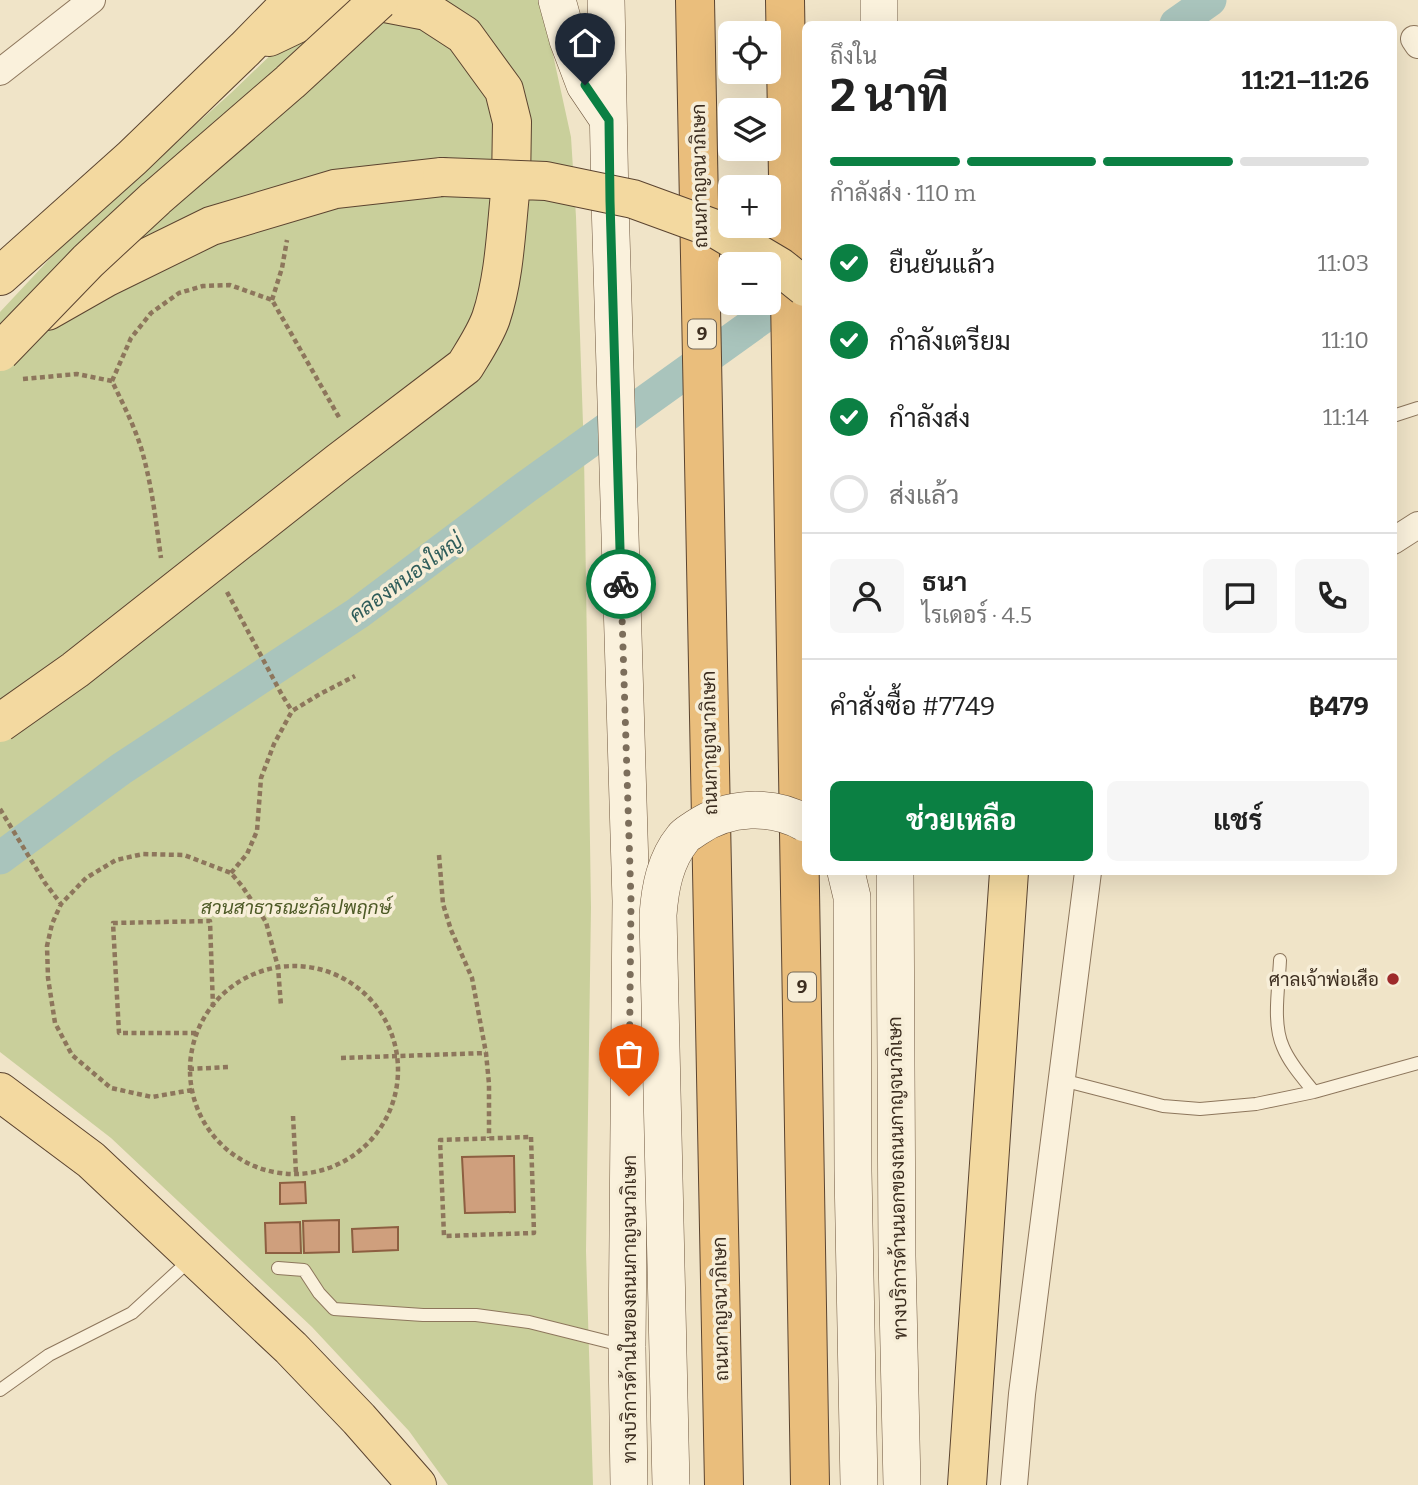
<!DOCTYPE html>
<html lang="th">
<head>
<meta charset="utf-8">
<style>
  body { margin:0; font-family:Bitter,Sarabun,serif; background:#f6f6f6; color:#222; height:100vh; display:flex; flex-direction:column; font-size:26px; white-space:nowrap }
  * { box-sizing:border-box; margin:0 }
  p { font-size:23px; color:#767676 }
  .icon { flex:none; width:38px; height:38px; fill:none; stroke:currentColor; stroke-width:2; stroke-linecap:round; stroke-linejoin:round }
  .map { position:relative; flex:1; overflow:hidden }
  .sheet { position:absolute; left:802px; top:21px; width:595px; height:854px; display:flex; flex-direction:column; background:#fff; border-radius:10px; box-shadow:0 7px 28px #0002 }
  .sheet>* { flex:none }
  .buttons { position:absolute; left:718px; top:21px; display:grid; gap:14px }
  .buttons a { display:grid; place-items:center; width:63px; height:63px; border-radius:10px; background:#fff; box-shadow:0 7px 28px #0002; font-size:35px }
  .pin { position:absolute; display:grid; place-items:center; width:60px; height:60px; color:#fff; margin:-72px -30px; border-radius:50% 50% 50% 0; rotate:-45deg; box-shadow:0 0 7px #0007 }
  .pin .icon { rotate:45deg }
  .courier { position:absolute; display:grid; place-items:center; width:70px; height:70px; margin:-35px; border:5px solid #0b8043; border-radius:50%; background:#fff; color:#222; box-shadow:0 2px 9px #0007 }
  .head em { font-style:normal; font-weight:700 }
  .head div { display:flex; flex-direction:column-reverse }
  .head { display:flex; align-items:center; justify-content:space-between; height:119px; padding:0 28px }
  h1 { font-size:46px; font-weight:700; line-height:52px }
  .bar { display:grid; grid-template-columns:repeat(4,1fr); gap:10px 7px; align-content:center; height:84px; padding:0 28px }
  .bar i { height:9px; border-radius:5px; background:#e0e0e0 }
  .bar .on { background:#0b8043 }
  .bar p { grid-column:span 4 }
  .line { display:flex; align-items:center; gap:18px; padding:0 28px; border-top:2px solid #e0e0e0 }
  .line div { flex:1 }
  .round { display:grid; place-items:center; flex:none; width:74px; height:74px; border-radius:10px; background:#f6f6f6 }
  ol { padding:0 28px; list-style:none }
  li { display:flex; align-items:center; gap:21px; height:77px }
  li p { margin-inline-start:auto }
  li .icon { padding:7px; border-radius:50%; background:#0b8043; color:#fff; stroke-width:4 }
  li:last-child { color:#767676 }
  li i { width:38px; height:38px; border:4px solid #e0e0e0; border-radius:50% }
  .action { display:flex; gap:14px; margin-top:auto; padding:14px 28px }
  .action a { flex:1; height:80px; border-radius:10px; background:#0b8043; color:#fff; font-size:28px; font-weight:700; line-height:80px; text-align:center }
  .action a+a { background:#f6f6f6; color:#222 }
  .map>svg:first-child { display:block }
  .green { fill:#c9cf9b }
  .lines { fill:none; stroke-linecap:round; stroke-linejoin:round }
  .canal { stroke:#a9c4bc; stroke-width:33 }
  .building { fill:#cf9f7d; stroke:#8d5f41; stroke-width:2 }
  .service-casing { stroke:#8d765c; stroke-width:14 }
  .minor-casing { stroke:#8d765c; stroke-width:28 }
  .secondary-casing { stroke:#6f573f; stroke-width:38 }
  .primary-casing { stroke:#5b4430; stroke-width:40 }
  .trunk-casing { stroke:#5b4430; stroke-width:40 }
  .path { stroke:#8d765c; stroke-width:4.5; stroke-dasharray:5 3.5; stroke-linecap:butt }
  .service { stroke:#faf1dc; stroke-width:12 }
  .minor { stroke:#faf1dc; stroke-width:26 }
  .secondary { stroke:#faf1dc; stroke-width:37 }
  .primary { stroke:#f3d9a0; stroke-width:38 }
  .trunk { stroke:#eabe7c; stroke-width:38 }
  .secondary-bridge-casing { stroke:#6f573f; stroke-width:38; stroke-linecap:butt }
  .primary-bridge-casing { stroke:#5b4430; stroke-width:40; stroke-linecap:butt }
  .secondary-bridge { stroke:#faf1dc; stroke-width:37 }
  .primary-bridge { stroke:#f3d9a0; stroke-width:38 }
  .done { stroke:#7c6e5b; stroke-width:7; stroke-dasharray:0 12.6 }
  .route { stroke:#0b8043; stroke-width:9 }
  .poi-dot { fill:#9e2a2b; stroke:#f7eed8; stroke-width:2.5 }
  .labels { text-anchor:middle; stroke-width:7; stroke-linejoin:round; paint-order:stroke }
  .shield { fill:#f7eed8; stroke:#756857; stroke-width:2 }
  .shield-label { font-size:18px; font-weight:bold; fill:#3d2e20 }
  .street-label { font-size:19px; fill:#3d2e20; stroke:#f7eed8 }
  .park-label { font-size:19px; font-style:italic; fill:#4d5a26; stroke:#f7eed8 }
  .poi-label { font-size:19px; fill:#3d2e20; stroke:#f7eed8; text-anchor:end }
  .water-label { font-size:21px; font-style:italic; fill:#2f5d5a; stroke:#f7eed8 }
</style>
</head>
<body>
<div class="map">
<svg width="1418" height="1485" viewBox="0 0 1418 1485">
  <rect width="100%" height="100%" fill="#f0e4c8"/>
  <path class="green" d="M 328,0 L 541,0 L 571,137 L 576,217 L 584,454 L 591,907 L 586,1251 L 593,1485 L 448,1485 L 409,1431 L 312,1327 L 111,1138 L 0,1052 L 0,312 L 72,235 L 231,93 Z"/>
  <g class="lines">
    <path class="canal" d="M 1176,24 L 1210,0
      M 0,858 L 121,769 L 358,613 L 526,487 L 805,287"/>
  </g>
  <path class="building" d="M 514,1156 L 515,1212 L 465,1213 L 462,1157 Z
    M 305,1182 L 306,1203 L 280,1204 L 280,1183 Z
    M 339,1220 L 339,1252 L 304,1253 L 303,1221 Z
    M 300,1222 L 301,1253 L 266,1253 L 265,1223 Z
    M 398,1227 L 398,1250 L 353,1252 L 352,1229 Z"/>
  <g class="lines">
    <g class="service-casing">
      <path id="service" d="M 1393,416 L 1418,408
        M 1280,960 C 1279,986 1272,1023 1283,1047 C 1290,1064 1303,1078 1314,1092
        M 1062,1080 L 1163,1106 L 1200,1109 L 1256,1104 L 1314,1092 L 1418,1063
        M 278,1268 L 304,1270 L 319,1293 L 334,1309 L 423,1315 L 476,1315 L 529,1322 L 625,1346
        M 0,1390 L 49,1355 L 132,1313 L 191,1259"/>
    </g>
    <g class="minor-casing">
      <path id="minor" d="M 1414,39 L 1418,45
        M 0,72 L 92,0
        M 1393,541 L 1418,525
        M 1014,1485 L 1022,1394 L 1088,872"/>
    </g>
    <g class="secondary-casing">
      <path id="secondary" d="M 557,0 L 568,40 L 585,85 L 608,119
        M 606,0 L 610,201 L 631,901 L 627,1347 L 629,1485
        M 879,0 L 879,24
        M 846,872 L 852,897 L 853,1171 L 859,1485
        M 895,872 L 897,1256 L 902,1485"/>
    </g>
    <g class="primary-casing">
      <path id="primary" d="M 269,37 L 311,17 L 380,2 L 427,11 L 464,35 L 504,90 L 512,122 L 511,184
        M 0,276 L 132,158 L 245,49 L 293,0
        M 47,311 L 105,278 L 211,226 L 335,189 L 442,177
        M 0,1092 L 91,1160 L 291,1348 L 359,1419 L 417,1485
        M 967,1485 L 1009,872"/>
    </g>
    <g class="trunk-casing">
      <path id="trunk" d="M 695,0 L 724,1485
        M 785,0 L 810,1485"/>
    </g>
    <path class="path" d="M 272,300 L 282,268 L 287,240
      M 23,379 L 77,374 L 112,381 C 123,404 135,427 142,451 C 152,486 156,522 161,558
      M 112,381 L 131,338 L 151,313 L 179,293 L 203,286 L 230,285 L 272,300 L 340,419
      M 227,592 L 282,695 L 292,711
      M 0,809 L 45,883 L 61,904
      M 439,855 L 443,904 L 451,930 L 472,978 L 486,1053 L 489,1084 L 489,1138
      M 231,873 L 247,854 L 257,831 L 261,778 L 274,744 L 292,711 L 320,694 L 355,676
      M190 1070a104 104 0 1 1 208 0a104 104 0 1 1-208 0Z
      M 196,1033 L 119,1033 L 113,923 L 210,921 L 213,1007
      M 341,1058 L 486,1053
      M 189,1069 L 229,1067
      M 192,1090 L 152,1097 L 111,1088 L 72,1055 L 55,1023 L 48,978 L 47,946 L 52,924 L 61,904 L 86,878 L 116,860 L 143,854 L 184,855 L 231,873 L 242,886 L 266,922 L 278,967 L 281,1006
      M 293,1116 L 296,1173
      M 531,1137 L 534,1233 L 444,1236 L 440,1140 Z"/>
    <use href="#service" class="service"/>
    <use href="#minor" class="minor"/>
    <use href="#secondary" class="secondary"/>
    <use href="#primary" class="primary"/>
    <use href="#trunk" class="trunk"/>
    <g class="secondary-bridge-casing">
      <path id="secondary-bridge" d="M 671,1485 L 658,915 C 660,888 665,860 683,838 C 686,834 692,831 696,828 C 728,806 772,804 805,823"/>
    </g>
    <g class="primary-bridge-casing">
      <path id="primary-bridge" d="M 442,177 L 546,181 L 633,199 L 718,230 L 780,267 L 805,287
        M 0,352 L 88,261 L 156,198 L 290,82 L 379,0
        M 0,723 L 75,670 L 339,462 L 465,366 C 474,351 485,335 491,318 C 505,276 506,228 511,184"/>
    </g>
    <use href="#secondary-bridge" class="secondary-bridge"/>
    <use href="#primary-bridge" class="primary-bridge"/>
  </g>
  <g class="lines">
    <path class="done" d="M 621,584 L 631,901 L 629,1096"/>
    <path class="route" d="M 585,85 L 609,120 L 610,201 L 621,584"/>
  </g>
  <circle class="poi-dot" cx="1393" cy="979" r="7"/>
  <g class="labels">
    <g class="shield">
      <rect x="688" y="319.5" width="28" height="29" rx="5"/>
      <rect x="788" y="972.5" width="28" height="29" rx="5"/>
    </g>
    <g class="shield-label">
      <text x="702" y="340">9</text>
      <text x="802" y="993">9</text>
    </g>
    <g class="street-label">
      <text transform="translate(699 176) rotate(-91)" y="7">ถนนกาญจนาภิเษก</text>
      <text transform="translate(709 743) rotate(-91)" y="7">ถนนกาญจนาภิเษก</text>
      <text transform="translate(897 1178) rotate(-91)" y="7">ทางบริการด้านนอกของถนนกาญจนาภิเษก</text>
      <text transform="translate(629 1309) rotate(-90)" y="7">ทางบริการด้านในของถนนกาญจนาภิเษก</text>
      <text transform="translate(720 1309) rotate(-91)" y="7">ถนนกาญจนาภิเษก</text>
    </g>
    <g class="park-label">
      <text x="296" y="914">สวนสาธารณะกัลปพฤกษ์</text>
    </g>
    <g class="poi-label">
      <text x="1379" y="986">ศาลเจ้าพ่อเสือ</text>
    </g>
    <g class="water-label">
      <text transform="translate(406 578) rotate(-36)" y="7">คลองหนองใหญ่</text>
    </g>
  </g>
</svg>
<div class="buttons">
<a><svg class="icon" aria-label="locate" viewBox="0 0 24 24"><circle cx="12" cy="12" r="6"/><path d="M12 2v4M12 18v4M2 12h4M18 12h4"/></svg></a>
<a><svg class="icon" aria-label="layers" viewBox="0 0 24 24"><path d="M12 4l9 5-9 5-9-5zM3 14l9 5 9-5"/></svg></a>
<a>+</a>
<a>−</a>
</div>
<div class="pin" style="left:629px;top:1096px;background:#ea580c"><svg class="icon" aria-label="bag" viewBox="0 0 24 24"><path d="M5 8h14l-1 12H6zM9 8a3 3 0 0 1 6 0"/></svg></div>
<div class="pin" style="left:585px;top:85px;background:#1f2937"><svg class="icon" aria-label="home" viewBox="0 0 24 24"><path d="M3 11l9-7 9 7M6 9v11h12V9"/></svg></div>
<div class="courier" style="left:621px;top:584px"><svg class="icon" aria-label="bike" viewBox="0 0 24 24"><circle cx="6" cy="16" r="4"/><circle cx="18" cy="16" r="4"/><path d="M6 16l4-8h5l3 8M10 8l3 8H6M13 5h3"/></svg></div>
<section class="sheet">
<div class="head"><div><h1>2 นาที</h1><p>ถึงใน</p></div><em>11:21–11:26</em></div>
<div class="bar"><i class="on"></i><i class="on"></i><i class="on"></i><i></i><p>กำลังส่ง · 110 m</p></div>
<ol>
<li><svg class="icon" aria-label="check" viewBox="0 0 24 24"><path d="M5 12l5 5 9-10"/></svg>ยืนยันแล้ว<p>11:03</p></li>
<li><svg class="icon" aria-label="check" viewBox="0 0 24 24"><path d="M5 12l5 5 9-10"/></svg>กำลังเตรียม<p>11:10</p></li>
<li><svg class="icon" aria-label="check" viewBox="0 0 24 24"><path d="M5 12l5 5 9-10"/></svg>กำลังส่ง<p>11:14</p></li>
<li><i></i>ส่งแล้ว</li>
</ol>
<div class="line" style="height:126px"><a class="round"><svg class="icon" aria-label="person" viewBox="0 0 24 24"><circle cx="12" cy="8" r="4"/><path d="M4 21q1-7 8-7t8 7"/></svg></a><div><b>ธนา</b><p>ไรเดอร์ · 4.5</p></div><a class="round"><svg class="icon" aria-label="chat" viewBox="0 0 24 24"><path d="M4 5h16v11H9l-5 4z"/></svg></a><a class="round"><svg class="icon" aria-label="phone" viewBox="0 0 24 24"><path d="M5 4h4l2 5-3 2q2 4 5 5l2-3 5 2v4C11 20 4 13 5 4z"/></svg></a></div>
<div class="line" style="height:91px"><div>คำสั่งซื้อ #7749</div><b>฿479</b></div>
<div class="action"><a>ช่วยเหลือ</a><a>แชร์</a></div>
</section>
</div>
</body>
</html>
